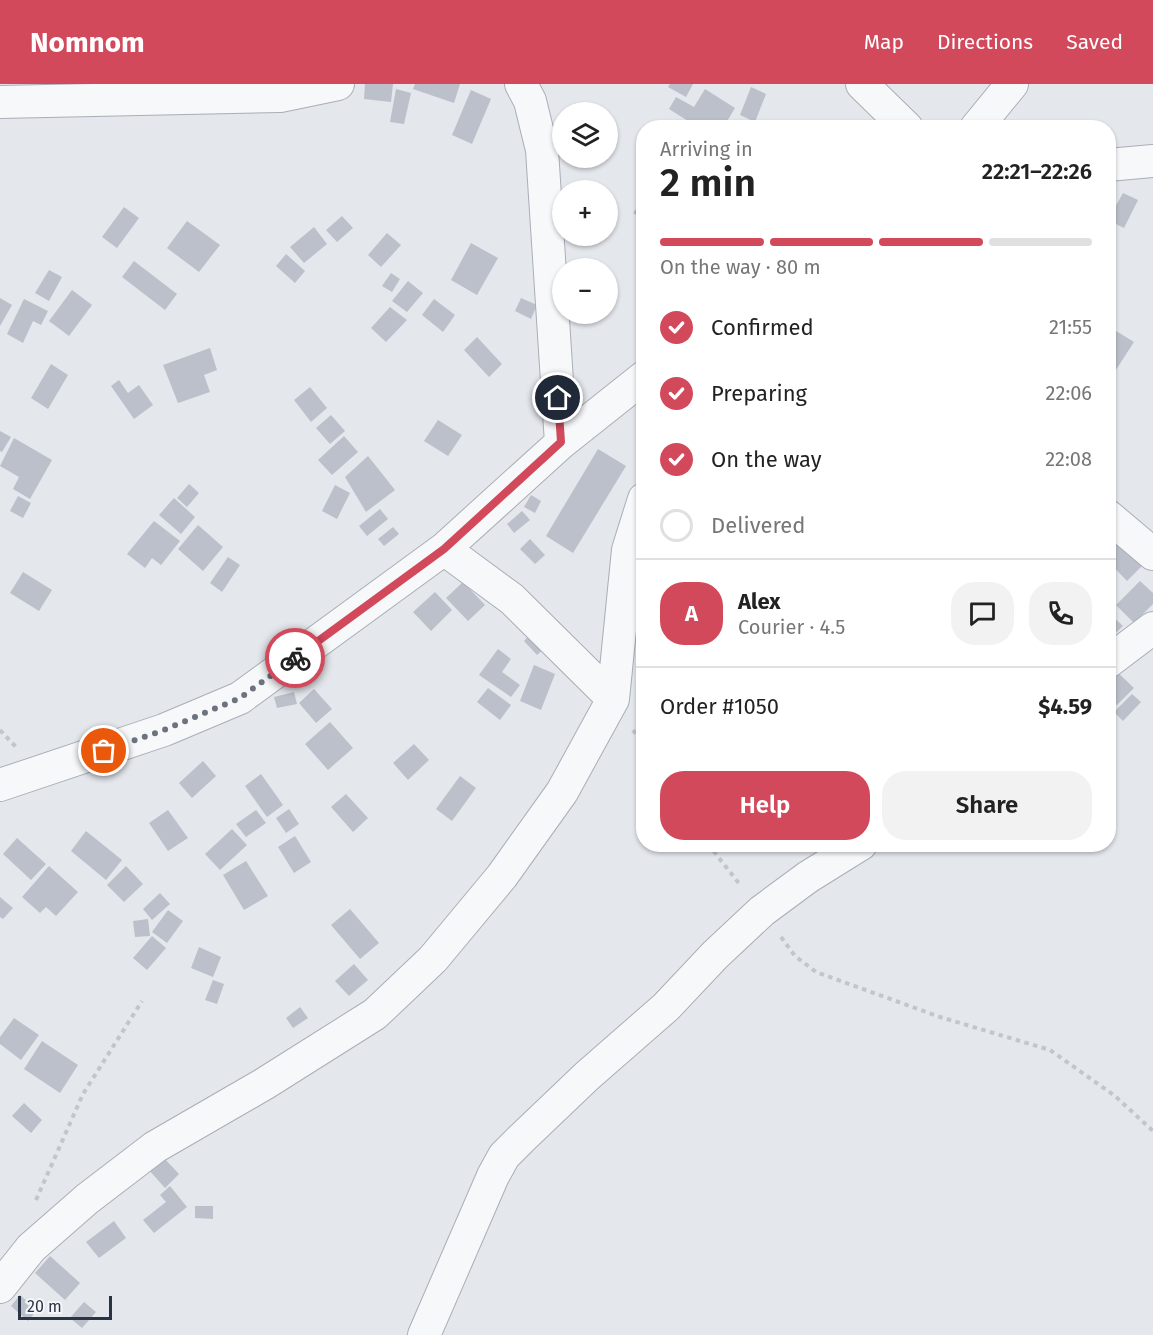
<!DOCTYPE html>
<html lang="en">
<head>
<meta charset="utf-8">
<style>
  body { margin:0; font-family:"Fira Sans",sans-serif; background:#f2f2f2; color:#222; height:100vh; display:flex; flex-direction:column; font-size:22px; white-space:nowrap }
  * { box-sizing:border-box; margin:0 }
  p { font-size:20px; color:#767676 }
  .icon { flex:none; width:33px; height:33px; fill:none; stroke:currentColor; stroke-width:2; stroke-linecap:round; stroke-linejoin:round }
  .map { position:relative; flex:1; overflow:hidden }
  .panel { position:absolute; left:636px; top:36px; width:480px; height:732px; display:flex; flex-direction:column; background:#fff; border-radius:24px; box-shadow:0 2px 4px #0004 }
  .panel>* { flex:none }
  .fabs { position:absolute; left:552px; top:18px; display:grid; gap:12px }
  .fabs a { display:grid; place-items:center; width:66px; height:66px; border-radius:50%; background:#fff; box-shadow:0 2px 4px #0004; font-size:30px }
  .scale { position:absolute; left:18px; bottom:15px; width:94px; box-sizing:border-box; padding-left:6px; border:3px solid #2b3445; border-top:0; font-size:16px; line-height:21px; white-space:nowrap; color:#2b3445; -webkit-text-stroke:4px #f4f6f9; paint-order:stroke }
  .pin { position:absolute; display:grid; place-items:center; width:51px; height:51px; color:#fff; margin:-26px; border:3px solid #fff; border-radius:50%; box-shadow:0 2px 6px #0007 }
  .courier { position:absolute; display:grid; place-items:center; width:60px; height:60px; margin:-30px; border:4px solid #d1495b; border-radius:50%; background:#fff; color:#222; box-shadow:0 2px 8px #0007 }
  .overview em { font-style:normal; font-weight:600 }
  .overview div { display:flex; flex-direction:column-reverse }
  .overview { display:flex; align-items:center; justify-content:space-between; height:102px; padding:0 24px }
  h1 { font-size:39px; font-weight:600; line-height:45px }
  .bar { display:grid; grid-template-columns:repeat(4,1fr); gap:9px 6px; align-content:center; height:72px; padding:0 24px }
  .bar i { height:8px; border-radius:4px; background:#e0e0e0 }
  .bar .current { background:#d1495b }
  .bar p { grid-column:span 4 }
  .line { display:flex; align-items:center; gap:15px; padding:0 24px; border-top:2px solid #e0e0e0 }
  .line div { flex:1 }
  .round { display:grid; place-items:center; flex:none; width:63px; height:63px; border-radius:24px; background:#f2f2f2 }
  ol { padding:0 24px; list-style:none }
  li { display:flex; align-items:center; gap:18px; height:66px }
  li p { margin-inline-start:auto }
  li .icon { padding:6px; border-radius:50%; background:#d1495b; color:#fff; stroke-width:4 }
  li:last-child { color:#767676 }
  li i { width:33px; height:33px; border:3px solid #e0e0e0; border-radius:50% }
  .button { display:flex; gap:12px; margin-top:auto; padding:12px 24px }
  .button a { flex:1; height:69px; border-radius:24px; background:#d1495b; color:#fff; font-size:24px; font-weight:600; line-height:69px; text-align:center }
  .button a+a { background:#f2f2f2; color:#222 }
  header { display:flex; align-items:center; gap:36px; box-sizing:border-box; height:84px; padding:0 30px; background:#d1495b; color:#fff }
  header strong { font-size:28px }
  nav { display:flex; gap:33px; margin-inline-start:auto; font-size:21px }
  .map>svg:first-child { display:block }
  .building { fill:#bbc0ca }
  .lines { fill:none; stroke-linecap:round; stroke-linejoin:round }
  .minor-casing { stroke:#a9aeb7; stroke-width:34 }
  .path { stroke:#c2c5cb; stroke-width:4; stroke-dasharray:4.5 4.5; stroke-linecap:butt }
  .minor { stroke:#f7f8fa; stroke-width:32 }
  .done { stroke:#6c737f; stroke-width:6; stroke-dasharray:0 10.8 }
  .route { stroke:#d1495b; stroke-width:8 }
</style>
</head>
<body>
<header>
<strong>Nomnom</strong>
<nav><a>Map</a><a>Directions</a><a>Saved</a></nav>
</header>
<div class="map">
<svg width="1153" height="1251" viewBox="0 0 1153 1251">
  <rect width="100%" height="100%" fill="#e4e7ec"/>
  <path class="building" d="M 365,0 L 393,0 L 391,18 L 364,15 Z
    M 415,0 L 460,0 L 454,19 L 413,5 Z
    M 670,0 L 693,0 L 686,13 L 668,3 Z
    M 751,3 L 766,10 L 755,38 L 740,31 Z
    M 396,5 L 411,9 L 404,40 L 390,38 Z
    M 705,5 L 735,24 L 723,44 L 699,44 L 669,25 L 676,13 L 694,23 Z
    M 471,6 L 491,15 L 472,60 L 452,51 Z
    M 1123,109 L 1138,116 L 1124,144 L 1108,136 Z
    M 644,113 L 644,136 L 633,129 Z
    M 124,123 L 139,134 L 117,164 L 102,153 Z
    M 342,132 L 353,144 L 337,158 L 326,146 Z
    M 187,137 L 220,161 L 199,188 L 167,164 Z
    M 314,143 L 327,160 L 304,179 L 290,163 Z
    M 387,149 L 401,161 L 381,183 L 368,171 Z
    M 471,159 L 498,174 L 477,211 L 451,196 Z
    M 286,170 L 305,187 L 295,199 L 276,182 Z
    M 134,177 L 177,210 L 165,226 L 122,193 Z
    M 49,186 L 62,193 L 49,217 L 35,209 Z
    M 391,189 L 400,195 L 392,208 L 382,202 Z
    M 408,197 L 423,209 L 407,228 L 392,217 Z
    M 72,206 L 92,221 L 69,252 L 49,237 Z
    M 0,214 L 12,221 L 0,242 Z
    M 521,214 L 537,221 L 531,235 L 515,227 Z
    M 24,215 L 48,227 L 41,241 L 33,237 L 23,259 L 7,250 Z
    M 434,215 L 455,231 L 443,248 L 422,231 Z
    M 390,223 L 407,236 L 386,258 L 371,244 Z
    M 1108,242 L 1134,258 L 1112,292 L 1108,290 Z
    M 477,253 L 502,280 L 489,293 L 464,266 Z
    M 210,264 L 217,286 L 204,291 L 210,308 L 178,319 L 163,281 Z
    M 51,280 L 68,291 L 48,325 L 31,314 Z
    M 119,296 L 128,309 L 139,301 L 153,321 L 134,335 L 111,302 Z
    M 310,303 L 327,324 L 311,338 L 294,316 Z
    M 331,331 L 345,347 L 330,360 L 316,344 Z
    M 438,336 L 462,351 L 448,372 L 424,357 Z
    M 0,347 L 11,353 L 2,368 L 0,367 Z
    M 344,352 L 358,368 L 332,391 L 318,376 Z
    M 14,354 L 52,376 L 30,415 L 13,405 L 19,393 L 0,382 Z
    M 598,365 L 626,382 L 573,469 L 546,452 Z
    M 368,372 L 395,406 L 366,428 L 345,393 Z
    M 189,400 L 199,409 L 187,423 L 177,414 Z
    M 335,401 L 350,409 L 337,435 L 322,427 Z
    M 531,411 L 541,417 L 535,429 L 524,423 Z
    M 18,412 L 31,419 L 23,434 L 10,427 Z
    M 174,414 L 195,433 L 181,450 L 159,431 Z
    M 380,425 L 388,435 L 367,452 L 359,442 Z
    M 522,427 L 530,436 L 514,449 L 507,440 Z
    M 154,437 L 180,457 L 161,481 L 152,474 L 145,484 L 127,470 Z
    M 198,441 L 223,463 L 203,487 L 178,465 Z
    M 393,443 L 399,450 L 384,462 L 378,455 Z
    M 1122,450 L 1148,476 L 1127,497 L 1108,477 L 1108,463 Z
    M 530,455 L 545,471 L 535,480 L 520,465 Z
    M 228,473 L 240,481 L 222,508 L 210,499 Z
    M 23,488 L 52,506 L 39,527 L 10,509 Z
    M 1140,497 L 1153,509 L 1153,520 L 1134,539 L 1116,521 Z
    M 463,498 L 485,521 L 468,537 L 446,514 Z
    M 435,508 L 452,526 L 431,547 L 413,528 Z
    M 1108,528 L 1123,542 L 1108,556 Z
    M 532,548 L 546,563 L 537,571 L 524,557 Z
    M 498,565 L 511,575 L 502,588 L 520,601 L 511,613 L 479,591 Z
    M 534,581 L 555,590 L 541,626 L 520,617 Z
    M 1112,583 L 1134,604 L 1117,621 L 1108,612 L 1108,586 Z
    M 488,604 L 511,621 L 500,636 L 477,618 Z
    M 314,605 L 332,625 L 316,639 L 299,619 Z
    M 294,608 L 297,620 L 277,624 L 274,613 Z
    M 1132,610 L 1141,618 L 1123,637 L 1114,628 Z
    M 330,638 L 353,664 L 328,686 L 305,660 Z
    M 414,660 L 429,676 L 408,696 L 393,679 Z
    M 203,677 L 216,692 L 192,714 L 179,699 Z
    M 261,690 L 283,721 L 267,733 L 245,702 Z
    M 460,692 L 476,704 L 452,737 L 436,725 Z
    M 346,710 L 368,734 L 353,748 L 331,723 Z
    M 289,725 L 299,740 L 286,749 L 276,734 Z
    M 168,726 L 188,754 L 168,767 L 149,739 Z
    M 256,726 L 266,739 L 246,753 L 236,740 Z
    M 232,745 L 247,761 L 220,786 L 205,770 Z
    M 86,747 L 122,776 L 106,796 L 71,767 Z
    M 295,752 L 311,778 L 294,789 L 278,763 Z
    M 17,754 L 46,780 L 31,796 L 3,770 Z
    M 246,777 L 268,812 L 244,826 L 223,791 Z
    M 49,782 L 78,808 L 56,832 L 46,823 L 40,829 L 22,813 Z
    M 126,782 L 143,800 L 124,818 L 107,801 Z
    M 160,809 L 170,820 L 152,836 L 143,825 Z
    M 0,813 L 13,824 L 3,835 L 0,833 Z
    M 350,825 L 379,859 L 360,875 L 331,841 Z
    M 168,826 L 183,837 L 167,859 L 152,848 Z
    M 148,835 L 150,852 L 135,853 L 133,837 Z
    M 152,852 L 166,864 L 147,886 L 133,874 Z
    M 199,863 L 221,873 L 213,893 L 191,884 Z
    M 354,880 L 368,896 L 349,912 L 335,897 Z
    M 213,896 L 224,900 L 217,920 L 205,916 Z
    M 300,923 L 308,934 L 293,944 L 286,934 Z
    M 14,934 L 39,951 L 21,976 L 0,960 L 0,953 Z
    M 42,957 L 78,981 L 60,1009 L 24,985 Z
    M 24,1019 L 42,1036 L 31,1049 L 12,1032 Z
    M 162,1072 L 179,1090 L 165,1104 L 148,1085 Z
    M 170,1102 L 187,1123 L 154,1149 L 143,1136 L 166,1118 L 160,1111 Z
    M 195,1122 L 213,1122 L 213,1135 L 195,1134 Z
    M 114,1137 L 126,1154 L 99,1174 L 86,1158 Z
    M 50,1172 L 80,1199 L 65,1216 L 35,1189 Z
    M 20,1211 L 37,1226 L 28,1237 L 11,1222 Z
    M 84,1218 L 96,1228 L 82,1244 L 70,1234 Z"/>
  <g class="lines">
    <g class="minor-casing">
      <path id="minor" d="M 521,0 L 530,17 L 542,66 L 561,359
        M 862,0 L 907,44
        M 0,18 L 280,12 L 338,0
        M 976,44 L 1012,0
        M 1108,81 L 1153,77
        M 1108,432 L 1153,470
        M 444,465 L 512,515 L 613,615
        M 1108,578 L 1153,544
        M 0,701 L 164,646 L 240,614 L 444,465 L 561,359 L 644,293
        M 0,1203 L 31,1164 L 87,1115 L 155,1063 L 264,1000 L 375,930 L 433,875 L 502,792 L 562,708 L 613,615 L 628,466 L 644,415
        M 424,1251 L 493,1092 L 504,1072 L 522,1054 L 587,992 L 666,923 L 715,871 L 762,827 L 808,793 L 861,760"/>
    </g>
    <path class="path" d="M 0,646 L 16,663
      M 633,646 L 644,661
      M 708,760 L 741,802
      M 781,853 L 795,872 L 816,888 L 940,933 L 1050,966 L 1115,1012 L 1153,1047
      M 36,1116 L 83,1010 L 142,917"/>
    <use href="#minor" class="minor"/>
  </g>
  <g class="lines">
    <path class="done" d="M 104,667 L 164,646 L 240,614 L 295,574"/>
    <path class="route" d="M 295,574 L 444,465 L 561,358 L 558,314"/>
  </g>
</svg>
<div class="fabs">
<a><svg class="icon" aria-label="layers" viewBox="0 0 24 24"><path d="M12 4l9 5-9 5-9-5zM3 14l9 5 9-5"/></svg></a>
<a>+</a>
<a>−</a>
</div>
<div class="scale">20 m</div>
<div class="pin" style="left:104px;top:667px;background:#ea580c"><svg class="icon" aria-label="bag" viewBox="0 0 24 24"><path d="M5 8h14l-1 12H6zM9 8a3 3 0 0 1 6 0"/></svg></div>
<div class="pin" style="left:558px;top:314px;background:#1f2937"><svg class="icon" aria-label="home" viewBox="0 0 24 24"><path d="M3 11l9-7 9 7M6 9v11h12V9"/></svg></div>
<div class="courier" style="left:295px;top:574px"><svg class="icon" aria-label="bike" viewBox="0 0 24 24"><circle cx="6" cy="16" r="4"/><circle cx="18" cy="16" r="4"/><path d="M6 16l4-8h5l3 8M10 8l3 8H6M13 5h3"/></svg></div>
<section class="panel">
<div class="overview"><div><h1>2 min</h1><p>Arriving in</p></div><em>22:21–22:26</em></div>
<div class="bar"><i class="current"></i><i class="current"></i><i class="current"></i><i></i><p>On the way · 80 m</p></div>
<ol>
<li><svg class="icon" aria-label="check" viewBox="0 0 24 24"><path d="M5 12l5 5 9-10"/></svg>Confirmed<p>21:55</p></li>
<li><svg class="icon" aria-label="check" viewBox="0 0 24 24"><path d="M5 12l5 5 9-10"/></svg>Preparing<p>22:06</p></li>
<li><svg class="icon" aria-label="check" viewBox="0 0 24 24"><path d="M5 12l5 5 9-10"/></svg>On the way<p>22:08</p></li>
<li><i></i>Delivered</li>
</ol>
<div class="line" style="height:108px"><b class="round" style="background:#d1495b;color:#fff">A</b><div><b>Alex</b><p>Courier · 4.5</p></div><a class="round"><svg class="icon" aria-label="chat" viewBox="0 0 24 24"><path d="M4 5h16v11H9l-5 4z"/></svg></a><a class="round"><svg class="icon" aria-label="phone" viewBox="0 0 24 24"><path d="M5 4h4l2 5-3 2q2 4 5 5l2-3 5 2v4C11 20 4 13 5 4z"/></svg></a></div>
<div class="line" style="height:78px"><div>Order #1050</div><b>$4.59</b></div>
<div class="button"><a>Help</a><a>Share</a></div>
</section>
</div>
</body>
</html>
